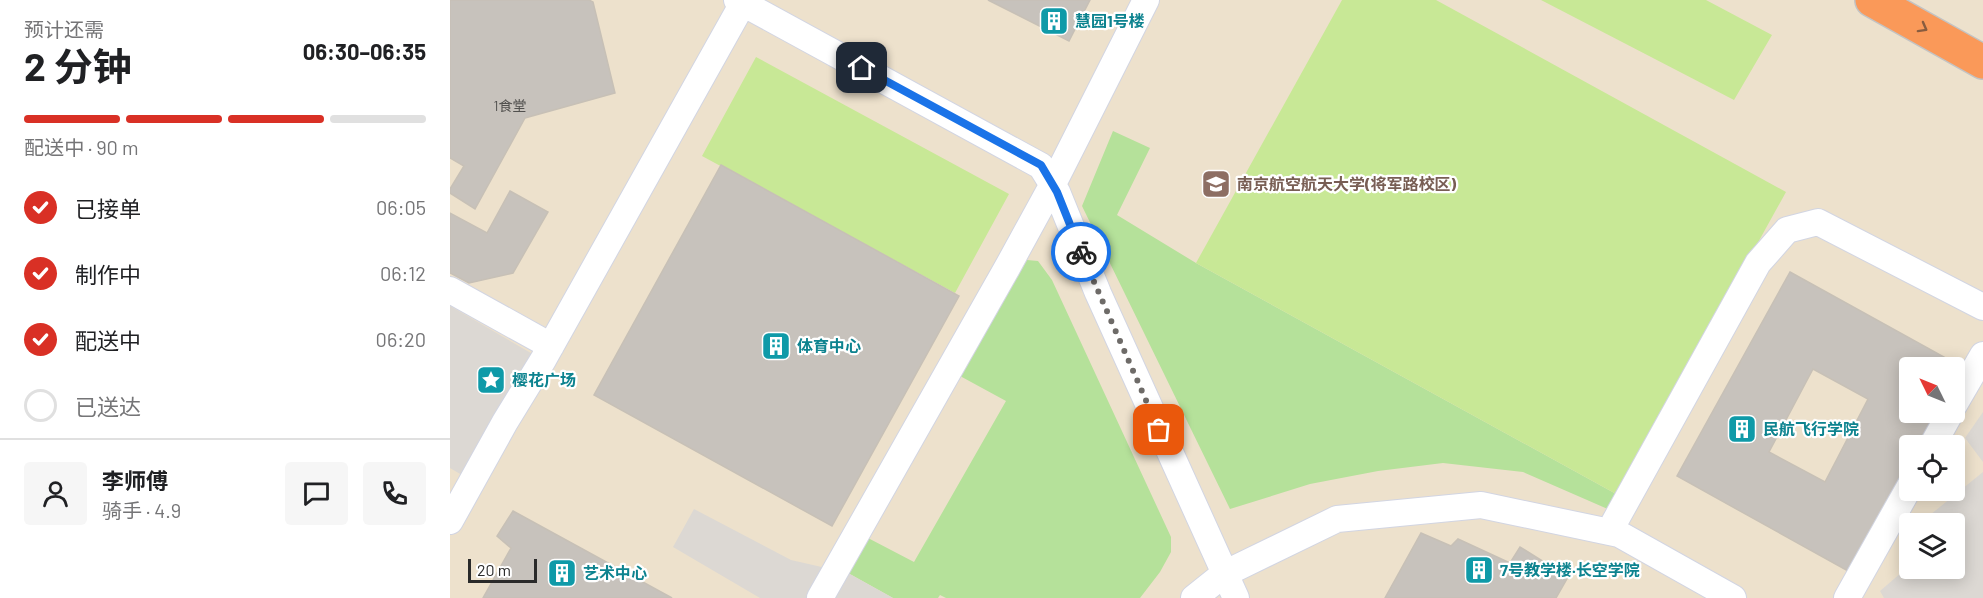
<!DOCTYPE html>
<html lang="zh">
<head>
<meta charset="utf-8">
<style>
  body { margin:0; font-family:Barlow,"Noto Sans SC",sans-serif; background:#f6f6f6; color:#202124; height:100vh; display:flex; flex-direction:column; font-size:22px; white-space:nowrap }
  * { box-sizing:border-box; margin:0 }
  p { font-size:20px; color:#757577 }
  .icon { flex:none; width:33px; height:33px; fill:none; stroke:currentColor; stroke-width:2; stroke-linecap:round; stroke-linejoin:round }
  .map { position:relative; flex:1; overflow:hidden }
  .drawer { display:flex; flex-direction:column; background:#fff; width:450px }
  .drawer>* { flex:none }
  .needle { width:39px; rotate:313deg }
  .buttons { position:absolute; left:1449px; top:357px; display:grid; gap:12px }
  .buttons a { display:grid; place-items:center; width:66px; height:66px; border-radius:6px; background:#fff; box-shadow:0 3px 15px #0003; font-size:30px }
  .scale { position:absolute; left:18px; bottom:15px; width:69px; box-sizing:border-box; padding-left:6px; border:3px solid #2a2a2a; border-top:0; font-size:16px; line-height:21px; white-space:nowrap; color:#2a2a2a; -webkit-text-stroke:4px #fff; paint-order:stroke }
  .pin { position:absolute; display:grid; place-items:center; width:51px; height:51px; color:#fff; margin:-26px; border-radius:12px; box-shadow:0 3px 9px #0006 }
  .courier { position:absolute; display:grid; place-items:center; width:60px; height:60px; margin:-30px; border:4px solid #1a73e8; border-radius:50%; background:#fff; color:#222; box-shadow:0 2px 8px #0007 }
  .overview em { font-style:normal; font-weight:700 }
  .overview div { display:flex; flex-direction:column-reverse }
  .overview { display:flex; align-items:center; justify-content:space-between; height:102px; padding:0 24px }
  h1 { font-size:39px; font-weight:700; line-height:45px }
  .bar { display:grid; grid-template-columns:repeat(4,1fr); gap:9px 6px; align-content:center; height:72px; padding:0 24px }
  .bar i { height:8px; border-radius:4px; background:#e0e0e0 }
  .bar .current { background:#d93025 }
  .bar p { grid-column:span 4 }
  .line { display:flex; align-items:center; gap:15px; padding:0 24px; border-top:2px solid #e0e0e0 }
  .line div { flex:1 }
  .round { display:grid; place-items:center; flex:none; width:63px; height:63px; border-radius:6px; background:#f6f6f6 }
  ol { padding:0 24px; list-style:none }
  li { display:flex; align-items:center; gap:18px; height:66px }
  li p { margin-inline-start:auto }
  li .icon { padding:6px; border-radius:50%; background:#d93025; color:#fff; stroke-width:4 }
  li:last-child { color:#757577 }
  li i { width:33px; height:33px; border:3px solid #e0e0e0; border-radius:50% }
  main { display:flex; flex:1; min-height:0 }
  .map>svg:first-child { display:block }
  .education { fill:#ede1cc; fill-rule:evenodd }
  .green { fill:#b5e19a }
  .pitch { fill:#c8e896 }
  .plaza { fill:#dcd8d3 }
  .building { fill:#c7c2bc; stroke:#c7c0b6; stroke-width:1.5; fill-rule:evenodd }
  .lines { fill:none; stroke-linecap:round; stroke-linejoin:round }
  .minor-casing { stroke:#d2d5e2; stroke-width:28 }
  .highway-casing { stroke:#c3c3c3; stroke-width:36 }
  .minor { stroke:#fff; stroke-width:26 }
  .highway { stroke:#fa9959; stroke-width:33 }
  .oneway { stroke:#885c3f }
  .done { stroke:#6e6b68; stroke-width:6; stroke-dasharray:0 10.8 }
  .route { stroke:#1a73e8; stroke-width:8 }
  .labels { text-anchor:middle; stroke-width:4.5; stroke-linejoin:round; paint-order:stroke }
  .number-label { font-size:14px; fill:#51504e }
  .culture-label { font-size:16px; font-weight:bold; fill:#0d838f; stroke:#fff; text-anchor:start }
  .education-label { font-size:16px; font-weight:bold; fill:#785e54; stroke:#fff; text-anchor:start }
</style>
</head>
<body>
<main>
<section class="drawer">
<div class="overview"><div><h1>2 分钟</h1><p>预计还需</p></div><em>06:30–06:35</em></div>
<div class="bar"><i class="current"></i><i class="current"></i><i class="current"></i><i></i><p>配送中 · 90 m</p></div>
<ol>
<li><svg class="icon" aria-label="check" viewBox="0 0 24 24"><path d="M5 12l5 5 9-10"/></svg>已接单<p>06:05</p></li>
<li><svg class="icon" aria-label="check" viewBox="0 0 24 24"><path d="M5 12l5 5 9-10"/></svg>制作中<p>06:12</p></li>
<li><svg class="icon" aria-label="check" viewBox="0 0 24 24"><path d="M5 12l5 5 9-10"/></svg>配送中<p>06:20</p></li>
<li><i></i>已送达</li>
</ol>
<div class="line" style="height:108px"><a class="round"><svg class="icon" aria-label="person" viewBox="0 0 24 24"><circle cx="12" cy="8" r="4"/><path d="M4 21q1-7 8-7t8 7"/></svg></a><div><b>李师傅</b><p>骑手 · 4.9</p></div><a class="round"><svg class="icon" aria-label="chat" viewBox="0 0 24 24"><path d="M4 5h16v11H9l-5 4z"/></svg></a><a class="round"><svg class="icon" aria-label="phone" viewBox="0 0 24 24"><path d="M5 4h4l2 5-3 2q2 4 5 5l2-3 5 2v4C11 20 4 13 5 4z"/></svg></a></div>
</section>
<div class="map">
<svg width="1533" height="598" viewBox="0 0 1533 598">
  <rect width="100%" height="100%" fill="#ece5dc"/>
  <path class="education" d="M 0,0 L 1533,0 L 1533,598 L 0,598 ZM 1460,368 L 1504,368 L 1504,412 L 1460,412 ZM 1460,446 L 1504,446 L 1504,490 L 1460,490 ZM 1460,524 L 1504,524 L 1504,568 L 1460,568 Z"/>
  <path class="green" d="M 663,131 L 700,148 L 667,215 L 746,263 L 1168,495 L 1160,510 L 1073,472 L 993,463 L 928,471 L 860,484 L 780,509 L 632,206 Z
    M 577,260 L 588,261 L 602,280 L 721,537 L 721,552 L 710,572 L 690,598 L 496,598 L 490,595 L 488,598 L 443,598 L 398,573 L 418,538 L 464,562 L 556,401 L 510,376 Z"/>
  <path class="pitch" d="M 892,0 L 986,0 L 1336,192 L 1168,495 L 746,263 Z
    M 1091,0 L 1256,0 L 1322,35 L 1284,100 Z
    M 306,57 L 559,194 L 505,293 L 252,156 Z"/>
  <path class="plaza" d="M 0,306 L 93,360 L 22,481 L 0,468 Z
    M 1533,412 L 1533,462 L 1515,438 Z
    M 1533,472 L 1533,598 L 1434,598 L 1430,591 L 1459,566 L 1460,568 L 1504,568 L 1504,524 L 1478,523 L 1475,519 Z
    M 244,509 L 341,560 L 398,573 L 443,598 L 310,598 L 223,547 Z"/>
  <path class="building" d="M 0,0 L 139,0 L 143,2 L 165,93 L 75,118 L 25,209 L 0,193 L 0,189 L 14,166 L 0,158 Z
    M 538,0 L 640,0 L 619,41 Z
    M 271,165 L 509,296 L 382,526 L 144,395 Z
    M 60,191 L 98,212 L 63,273 L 19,283 L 0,273 L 0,213 L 37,233 Z
    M 1340,272 L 1512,367 L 1504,380 L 1504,368 L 1460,368 L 1460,412 L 1486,412 L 1468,446 L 1460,446 L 1460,461 L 1398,571 L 1227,476 ZM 1363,369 L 1418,399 L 1375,482 L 1319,452 Z
    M 63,511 L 222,598 L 33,598 L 61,548 L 47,536 Z
    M 971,533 L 1001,546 L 1008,539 L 1060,563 L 1070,547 L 1118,577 L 1106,598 L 935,598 Z"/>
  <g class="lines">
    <g class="minor-casing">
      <path id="minor" d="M 287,0 L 591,166 L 607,192 L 648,293 L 786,598
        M 0,290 L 101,346
        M 1504,405 L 1533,355
        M 1482,446 L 1501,412
        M 0,521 L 55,422 L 93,360 L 293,3
        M 1159,532 L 1308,263 L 1337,230 L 1368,222 L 1533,307
        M 370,598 L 557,268 L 603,184 L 696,0
        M 744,598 L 774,574 L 887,519 L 1031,505 L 1169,534 L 1283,598
        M 1397,598 L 1460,486"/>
    </g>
    <g class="highway-casing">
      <path id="highway" d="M 1422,0 L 1533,62"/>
    </g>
    <use href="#minor" class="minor"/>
    <use href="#highway" class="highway"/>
  </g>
  <defs><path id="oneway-chevron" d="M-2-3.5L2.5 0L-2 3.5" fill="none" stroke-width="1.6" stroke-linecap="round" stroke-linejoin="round" transform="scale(1.5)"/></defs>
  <use class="oneway" href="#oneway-chevron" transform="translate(1473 28) rotate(29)"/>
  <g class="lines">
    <path class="done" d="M 631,252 L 709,430"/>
    <path class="route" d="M 412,68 L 591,165 L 607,192 L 631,252"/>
  </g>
  <defs>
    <g id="building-square" transform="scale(1.5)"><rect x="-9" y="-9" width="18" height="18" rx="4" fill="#0f9aa8" stroke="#fff"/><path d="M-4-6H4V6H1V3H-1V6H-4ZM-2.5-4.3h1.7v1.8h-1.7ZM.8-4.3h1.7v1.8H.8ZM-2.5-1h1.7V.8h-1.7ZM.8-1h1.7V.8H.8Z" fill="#fff"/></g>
    <g id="university-square" transform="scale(1.5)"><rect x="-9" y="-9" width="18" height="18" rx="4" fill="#8d6e63" stroke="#fff"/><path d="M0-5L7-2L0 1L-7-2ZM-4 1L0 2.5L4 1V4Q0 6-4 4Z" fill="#fff"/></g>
    <g id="sight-square" transform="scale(1.5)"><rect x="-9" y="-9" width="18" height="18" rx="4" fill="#0f9aa8" stroke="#fff"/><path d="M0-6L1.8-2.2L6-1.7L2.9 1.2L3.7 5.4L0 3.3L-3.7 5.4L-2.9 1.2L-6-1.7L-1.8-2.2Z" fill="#fff"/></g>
  </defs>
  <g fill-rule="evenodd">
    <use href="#building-square" x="604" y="21"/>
    <use href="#university-square" x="766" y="184"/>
    <use href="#building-square" x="326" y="346"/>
    <use href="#sight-square" x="41" y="380"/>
    <use href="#building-square" x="1292" y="429"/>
    <use href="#building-square" x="1029" y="570"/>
    <use href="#building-square" x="112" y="573"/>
  </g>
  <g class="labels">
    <g class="number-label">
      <text x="60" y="111">1食堂</text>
    </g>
    <g class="culture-label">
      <text x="625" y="27">慧园1号楼</text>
      <text x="347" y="352">体育中心</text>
      <text x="62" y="386">樱花广场</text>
      <text x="1313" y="435">民航飞行学院</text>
      <text x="1050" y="576">7号教学楼·长空学院</text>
      <text x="133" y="579">艺术中心</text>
    </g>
    <g class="education-label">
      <text x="787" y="190">南京航空航天大学(将军路校区)</text>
    </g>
  </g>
</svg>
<div class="buttons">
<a><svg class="needle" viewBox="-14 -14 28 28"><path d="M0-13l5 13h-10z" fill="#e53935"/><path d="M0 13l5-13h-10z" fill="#757577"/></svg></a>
<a><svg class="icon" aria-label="locate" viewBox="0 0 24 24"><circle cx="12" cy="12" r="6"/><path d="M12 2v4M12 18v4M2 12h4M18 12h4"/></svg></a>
<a><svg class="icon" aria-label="layers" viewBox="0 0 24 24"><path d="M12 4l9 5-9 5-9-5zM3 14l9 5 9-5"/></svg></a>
</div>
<div class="scale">20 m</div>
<div class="pin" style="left:709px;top:430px;background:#ea580c"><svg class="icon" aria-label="bag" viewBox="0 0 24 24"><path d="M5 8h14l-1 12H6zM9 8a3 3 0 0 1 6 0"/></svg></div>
<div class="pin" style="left:412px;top:68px;background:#1f2937"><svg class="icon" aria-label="home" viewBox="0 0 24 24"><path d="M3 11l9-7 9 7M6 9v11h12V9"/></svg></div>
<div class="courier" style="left:631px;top:252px"><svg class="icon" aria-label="bike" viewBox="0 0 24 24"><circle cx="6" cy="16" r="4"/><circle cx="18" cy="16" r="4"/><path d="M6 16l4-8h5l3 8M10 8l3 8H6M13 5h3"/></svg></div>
</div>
</main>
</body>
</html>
